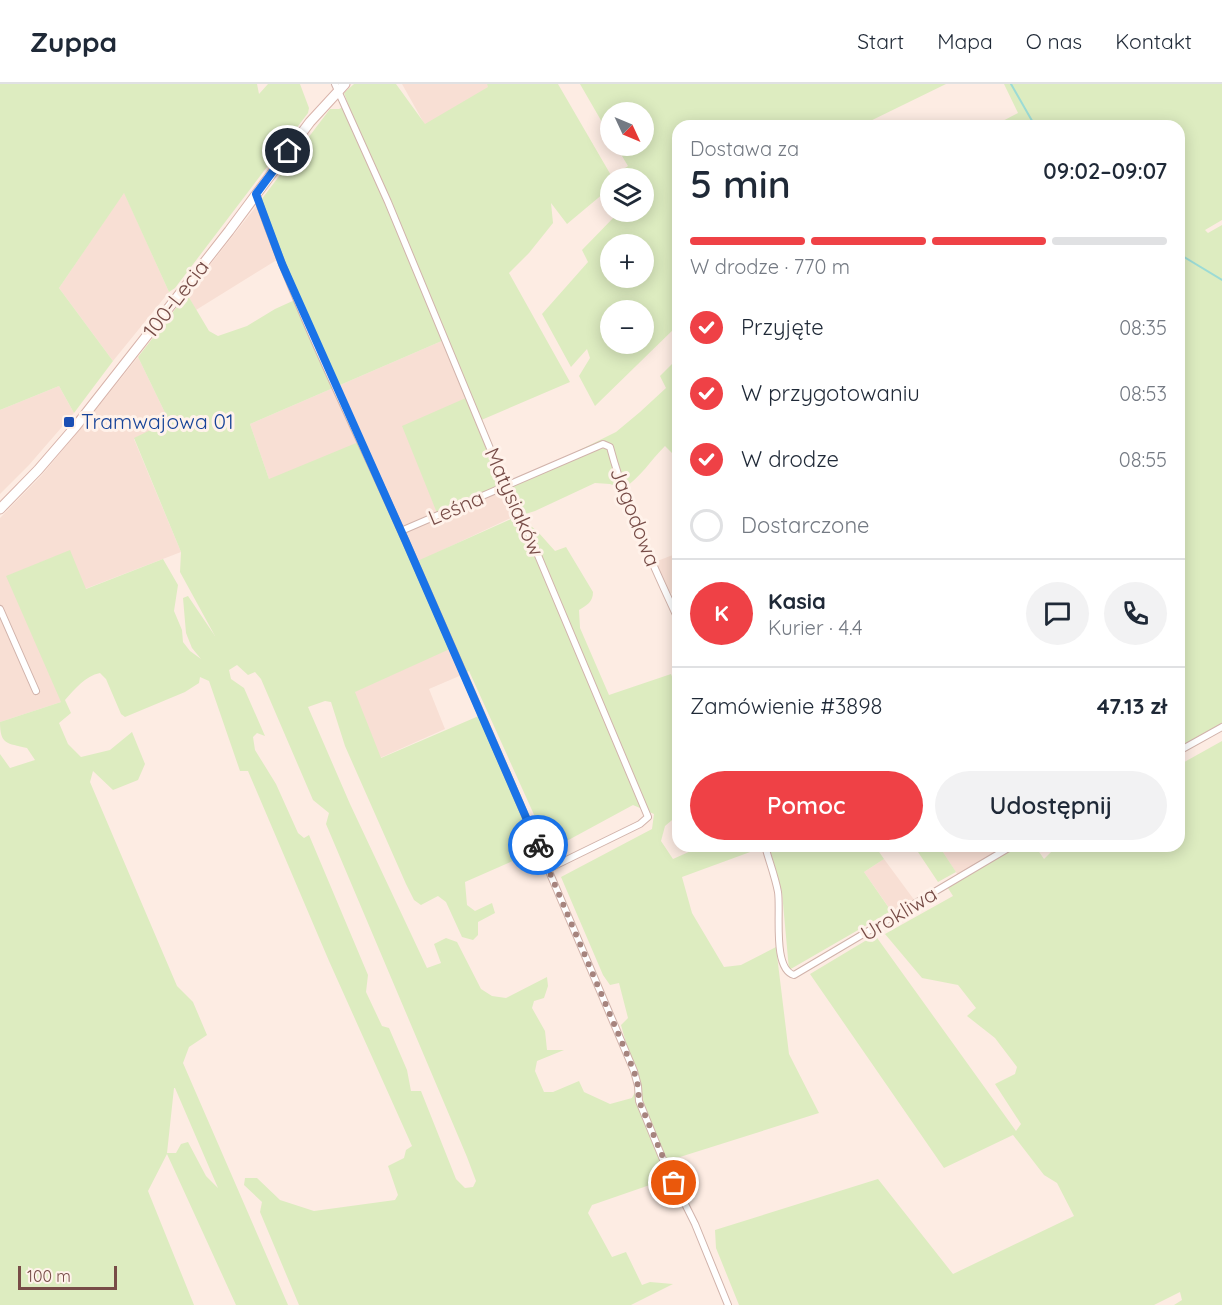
<!DOCTYPE html>
<html lang="pl">
<head>
<meta charset="utf-8">
<style>
  body { margin:0; font-family:Quicksand,sans-serif; background:#f2f2f3; color:#1f2937; height:100vh; display:flex; flex-direction:column; font-size:22px; white-space:nowrap }
  * { box-sizing:border-box; margin:0 }
  p { font-size:20px; color:#747a83 }
  .icon { flex:none; width:33px; height:33px; fill:none; stroke:currentColor; stroke-width:2; stroke-linecap:round; stroke-linejoin:round }
  .map { position:relative; flex:1; overflow:hidden }
  .details { position:absolute; left:672px; top:36px; width:513px; height:732px; display:flex; flex-direction:column; background:#fff; border-radius:18px; box-shadow:0 3px 15px #0003 }
  .details>* { flex:none }
  .needle { width:39px; rotate:134deg }
  .fabs { position:absolute; left:600px; top:18px; display:grid; gap:12px }
  .fabs a { display:grid; place-items:center; width:54px; height:54px; border-radius:50%; background:#fff; box-shadow:0 3px 15px #0003; font-size:30px }
  .scale { position:absolute; left:18px; bottom:15px; width:99px; box-sizing:border-box; padding-left:6px; border:3px solid #774c47; border-top:0; font-size:16px; line-height:21px; white-space:nowrap; color:#774c47; -webkit-text-stroke:4px #fff2ea; paint-order:stroke }
  .pin { position:absolute; display:grid; place-items:center; width:51px; height:51px; color:#fff; margin:-26px; border:3px solid #fff; border-radius:50%; box-shadow:0 2px 6px #0007 }
  .courier { position:absolute; display:grid; place-items:center; width:60px; height:60px; margin:-30px; border:4px solid #1a73e8; border-radius:50%; background:#fff; color:#222; box-shadow:0 2px 8px #0007 }
  .summary em { font-style:normal; font-weight:600 }
  .summary div { display:flex; flex-direction:column-reverse }
  .summary { display:flex; align-items:center; justify-content:space-between; height:102px; padding:0 18px }
  h1 { font-size:39px; font-weight:600; line-height:45px }
  .bar { display:grid; grid-template-columns:repeat(4,1fr); gap:9px 6px; align-content:center; height:72px; padding:0 18px }
  .bar i { height:8px; border-radius:4px; background:#e0e1e3 }
  .bar .selected { background:#ef4146 }
  .bar p { grid-column:span 4 }
  .line { display:flex; align-items:center; gap:15px; padding:0 18px; border-top:2px solid #e0e1e3 }
  .line div { flex:1 }
  .round { display:grid; place-items:center; flex:none; width:63px; height:63px; border-radius:32px; background:#f2f2f3 }
  ol { padding:0 18px; list-style:none }
  li { display:flex; align-items:center; gap:18px; height:66px }
  li p { margin-inline-start:auto }
  li .icon { padding:6px; border-radius:50%; background:#ef4146; color:#fff; stroke-width:4 }
  li:last-child { color:#747a83 }
  li i { width:33px; height:33px; border:3px solid #e0e1e3; border-radius:50% }
  .cta { display:flex; gap:12px; margin-top:auto; padding:12px 18px }
  .cta a { flex:1; height:69px; border-radius:36px; background:#ef4146; color:#fff; font-size:24px; font-weight:600; line-height:69px; text-align:center }
  .cta a+a { background:#f2f2f3; color:#1f2937 }
  header { display:flex; align-items:center; gap:36px; box-sizing:border-box; height:84px; padding:0 30px; background:#fff; border-bottom:2px solid #e0e1e3 }
  header strong { font-size:28px }
  nav { display:flex; gap:33px; margin-inline-start:auto; font-size:21px }
  .map>svg:first-child { display:block }
  .residential { fill:#f8dfd4 }
  .green { fill:#ddecc0; fill-rule:evenodd }
  .lines { fill:none; stroke-linecap:round; stroke-linejoin:round }
  .stream { stroke:#9cdbd5; stroke-width:2 }
  .street-casing { stroke:#d1b3ab; stroke-width:8 }
  .secondary-casing { stroke:#d8b3aa; stroke-width:11 }
  .street { stroke:#fff; stroke-width:6 }
  .secondary { stroke:#fff; stroke-width:9 }
  .done { stroke:#a6847e; stroke-width:6; stroke-dasharray:0 10.8 }
  .route { stroke:#1a73e8; stroke-width:8 }
  .transit-dot { fill:#1a4fb4; stroke:#fff2ea; stroke-width:2 }
  .labels { text-anchor:middle; stroke-width:6; stroke-linejoin:round; paint-order:stroke }
  .street-label { font-size:21px; fill:#774c47; stroke:#fff2ea }
  .transit-label { font-size:21px; fill:#164399; stroke:#fff2ea; text-anchor:start }
</style>
</head>
<body>
<header>
<strong>Zuppa</strong>
<nav><a>Start</a><a>Mapa</a><a>O nas</a><a>Kontakt</a></nav>
</header>
<div class="map">
<svg width="1222" height="1221" viewBox="0 0 1222 1221">
  <rect width="100%" height="100%" fill="#fdece3"/>
  <path class="residential" d="M 402,0 L 487,0 L 489,3 L 425,41 Z
    M 124,108 L 169,208 L 113,277 L 59,204 Z
    M 258,120 L 280,174 L 196,226 L 187,210 Z
    M 444,256 L 515,432 L 415,479 L 269,395 L 250,340 Z
    M 138,273 L 169,337 L 134,355 L 181,468 L 85,505 L 61,618 L 0,638 L 0,434 L 41,392 L 82,343 Z
    M 59,302 L 74,329 L 29,381 L 0,410 L 0,326 Z
    M 678,469 L 678,506 L 667,511 L 652,479 Z
    M 452,563 L 464,590 L 429,605 L 445,645 L 380,674 L 354,608 Z
    M 939,762 L 1002,762 L 1005,766 L 959,793 Z
    M 884,775 L 915,817 L 894,831 L 864,788 Z"/>
  <path class="green" d="M 0,0 L 257,0 L 259,10 L 268,0 L 300,0 L 309,24 L 308,29 L 175,204 L 169,208 L 124,109 L 59,204 L 113,277 L 74,329 L 59,302 L 0,326 Z
    M 354,0 L 396,0 L 425,40 L 488,3 L 487,0 L 558,0 L 612,93 L 628,82 L 616,62 L 644,62 L 644,28 L 610,28 L 610,52 L 580,0 L 946,0 L 860,42 L 678,42 L 678,241 L 595,322 L 579,292 L 590,274 L 587,265 L 571,283 L 542,230 L 588,178 L 582,166 L 617,130 L 616,128 L 644,128 L 644,94 L 610,94 L 610,104 L 567,140 L 551,119 L 553,139 L 529,169 L 509,189 L 570,298 L 479,337 L 507,402 L 616,348 L 640,328 L 666,304 L 660,292 L 678,274 L 678,375 L 665,362 C 650,377 641,393 623,405 L 610,400 L 595,399 L 535,427 L 519,432 L 538,448 L 555,467 L 566,463 L 593,508 C 593,518 587,521 579,526 L 580,544 L 609,611 L 671,590 L 678,609 L 678,731 L 665,742 L 661,757 L 673,775 L 702,762 L 760,762 L 761,764 L 682,793 L 692,829 L 724,883 L 741,881 L 776,863 L 789,970 L 819,1029 L 664,1078 L 670,1094 L 592,1121 L 588,1129 L 612,1173 L 626,1168 L 642,1201 L 650,1198 L 673,1200 L 631,1221 L 299,1221 L 260,1128 L 262,1118 L 244,1101 L 245,1094 L 257,1094 L 280,1116 L 314,1127 L 395,1116 L 398,1111 L 388,1082 L 404,1074 L 406,1066 L 412,1062 L 329,877 L 248,687 L 240,687 L 209,597 L 200,593 L 199,599 L 185,608 L 125,633 L 121,630 L 106,595 L 100,589 C 85,592 75,605 65,616 L 71,629 L 59,639 L 68,660 L 81,673 L 110,666 L 132,648 L 145,680 L 138,696 L 113,706 L 93,687 L 90,698 L 177,902 L 193,918 L 207,951 L 189,963 L 183,979 L 288,1221 L 236,1221 L 167,1070 L 148,1107 L 194,1221 L 0,1221 L 0,670 L 10,684 L 35,676 L 27,664 C 7,659 0,661 0,638 L 61,618 L 6,492 L 70,466 L 86,505 L 163,475 L 178,501 L 174,527 L 182,546 L 183,558 L 190,567 L 201,575 L 192,564 L 186,549 L 183,514 L 188,512 L 215,552 L 180,488 L 181,468 L 134,354 L 169,337 L 138,273 L 187,210 L 209,247 L 218,252 L 247,242 L 275,225 L 297,215 L 258,120 L 330,25 L 339,25 L 348,20 L 344,9 ZM 610,160 L 644,160 L 644,194 L 610,194 ZM 610,226 L 644,226 L 644,260 L 610,260 ZM 444,256 L 468,313 L 402,342 L 437,429 L 506,402 L 518,432 L 415,478 L 361,357 L 269,395 L 250,340 ZM 452,564 L 464,590 L 469,587 L 550,766 L 633,721 L 654,730 L 652,745 L 561,793 L 603,891 L 610,901 L 619,899 L 628,934 L 621,941 L 638,1002 L 632,1014 L 610,1020 L 584,1008 L 579,997 L 553,1008 L 544,1008 L 535,987 L 537,977 L 564,966 L 547,966 L 545,947 L 532,924 L 534,917 L 544,914 L 548,902 L 547,893 L 506,914 L 492,912 L 481,905 L 457,858 L 446,854 L 434,860 L 441,879 L 427,884 L 350,720 L 308,623 L 325,617 L 331,618 L 345,662 L 406,800 L 414,816 L 421,821 L 438,812 L 446,818 L 462,853 L 473,856 L 478,851 L 478,838 L 495,829 L 492,819 L 475,827 L 467,821 L 465,798 L 531,769 L 542,771 L 481,631 L 381,674 L 355,608 ZM 237,581 L 248,591 L 255,588 L 261,595 L 313,716 L 329,729 L 326,740 L 467,1073 L 476,1097 L 473,1103 L 465,1104 L 456,1095 L 421,1007 L 411,1007 L 407,986 L 389,944 L 382,942 L 366,908 L 368,891 L 309,751 L 304,754 L 298,749 L 276,700 L 255,666 L 253,653 L 257,649 L 265,652 L 244,604 L 231,595 L 229,586 ZM 174,1004 L 175,1004 L 218,1104 L 206,1092 L 188,1058 L 181,1060 L 176,1069 L 167,1069 Z
    M 1004,0 L 1222,0 L 1222,136 L 1205,146 L 1208,149 L 1222,141 L 1222,639 L 1179,663 L 1179,42 L 993,42 L 1018,29 Z
    M 1222,657 L 1222,1221 L 1174,1221 L 1182,1216 L 1180,1208 L 1154,1221 L 739,1221 L 716,1164 L 715,1146 L 878,1095 L 953,1190 L 1074,1132 L 1057,1099 L 1044,1091 L 1013,1051 L 944,1084 L 810,890 L 875,851 L 1016,1047 L 1021,1040 L 995,1000 L 1015,990 L 1017,983 L 995,954 L 967,932 L 976,924 L 958,901 L 922,894 L 885,850 L 953,812 L 946,801 L 1015,762 L 1035,762 L 1044,775 L 1057,762 L 1179,762 L 1179,681 Z
    M 769,762 L 875,762 L 884,775 L 864,788 L 891,827 L 789,886 L 782,808 Z
    M 914,762 L 939,762 L 956,788 L 938,798 Z"/>
  <g class="lines">
    <path class="stream" d="M 1011,0 L 1035,42
      M 1179,170 L 1222,196"/>
    <g class="street-casing">
      <path id="street" d="M 335,0 L 388,118 L 518,432 L 524,438 L 648,733 L 640,740 L 548,785
        M 256,110 C 297,229 355,343 406,458 C 484,634 559,810 634,987 L 638,1002 L 639,1017 L 664,1078 L 695,1140 L 728,1221
        M 401,447 L 603,360 L 610,363 C 626,423 652,479 678,535
        M 0,525 L 36,607
        M 1179,667 L 1222,643
        M 765,762 C 769,777 775,792 778,808 C 781,827 772,885 794,891 L 1012,762"/>
    </g>
    <g class="secondary-casing">
      <path id="secondary" d="M 0,425 L 38,386 L 76,342 L 229,147 L 310,38 L 345,0"/>
    </g>
    <use href="#street" class="street"/>
    <use href="#secondary" class="secondary"/>
  </g>
  <g class="lines">
    <path class="done" d="M 538,761 L 634,987 L 638,1002 L 639,1017 L 674,1099"/>
    <path class="route" d="M 288,67 L 256,110 L 282,180 L 406,458 L 538,761"/>
  </g>
  <rect class="transit-dot" x="63" y="332" width="12" height="12" rx="3"/>
  <g class="labels">
    <g class="street-label">
      <text transform="translate(176 215) rotate(-52)" y="7">100-Lecia</text>
      <text transform="translate(514 418) rotate(66)" y="7">Matysiaków</text>
      <text transform="translate(456 424) rotate(-23)" y="7">Leśna</text>
      <text transform="translate(635 433) rotate(69)" y="7">Jagodowa</text>
      <text transform="translate(899 830) rotate(-31)" y="7">Urokliwa</text>
    </g>
    <g class="transit-label">
      <text x="81" y="345">Tramwajowa 01</text>
    </g>
  </g>
</svg>
<div class="fabs">
<a><svg class="needle" viewBox="-14 -14 28 28"><path d="M0-13l5 13h-10z" fill="#e53935"/><path d="M0 13l5-13h-10z" fill="#747a83"/></svg></a>
<a><svg class="icon" aria-label="layers" viewBox="0 0 24 24"><path d="M12 4l9 5-9 5-9-5zM3 14l9 5 9-5"/></svg></a>
<a>+</a>
<a>−</a>
</div>
<div class="scale">100 m</div>
<div class="pin" style="left:674px;top:1099px;background:#ea580c"><svg class="icon" aria-label="bag" viewBox="0 0 24 24"><path d="M5 8h14l-1 12H6zM9 8a3 3 0 0 1 6 0"/></svg></div>
<div class="pin" style="left:288px;top:67px;background:#1f2937"><svg class="icon" aria-label="home" viewBox="0 0 24 24"><path d="M3 11l9-7 9 7M6 9v11h12V9"/></svg></div>
<div class="courier" style="left:538px;top:761px"><svg class="icon" aria-label="bike" viewBox="0 0 24 24"><circle cx="6" cy="16" r="4"/><circle cx="18" cy="16" r="4"/><path d="M6 16l4-8h5l3 8M10 8l3 8H6M13 5h3"/></svg></div>
<section class="details">
<div class="summary"><div><h1>5 min</h1><p>Dostawa za</p></div><em>09:02–09:07</em></div>
<div class="bar"><i class="selected"></i><i class="selected"></i><i class="selected"></i><i></i><p>W drodze · 770 m</p></div>
<ol>
<li><svg class="icon" aria-label="check" viewBox="0 0 24 24"><path d="M5 12l5 5 9-10"/></svg>Przyjęte<p>08:35</p></li>
<li><svg class="icon" aria-label="check" viewBox="0 0 24 24"><path d="M5 12l5 5 9-10"/></svg>W przygotowaniu<p>08:53</p></li>
<li><svg class="icon" aria-label="check" viewBox="0 0 24 24"><path d="M5 12l5 5 9-10"/></svg>W drodze<p>08:55</p></li>
<li><i></i>Dostarczone</li>
</ol>
<div class="line" style="height:108px"><b class="round" style="background:#ef4146;color:#fff">K</b><div><b>Kasia</b><p>Kurier · 4.4</p></div><a class="round"><svg class="icon" aria-label="chat" viewBox="0 0 24 24"><path d="M4 5h16v11H9l-5 4z"/></svg></a><a class="round"><svg class="icon" aria-label="phone" viewBox="0 0 24 24"><path d="M5 4h4l2 5-3 2q2 4 5 5l2-3 5 2v4C11 20 4 13 5 4z"/></svg></a></div>
<div class="line" style="height:78px"><div>Zamówienie #3898</div><b>47.13 zł</b></div>
<div class="cta"><a>Pomoc</a><a>Udostępnij</a></div>
</section>
</div>
</body>
</html>
